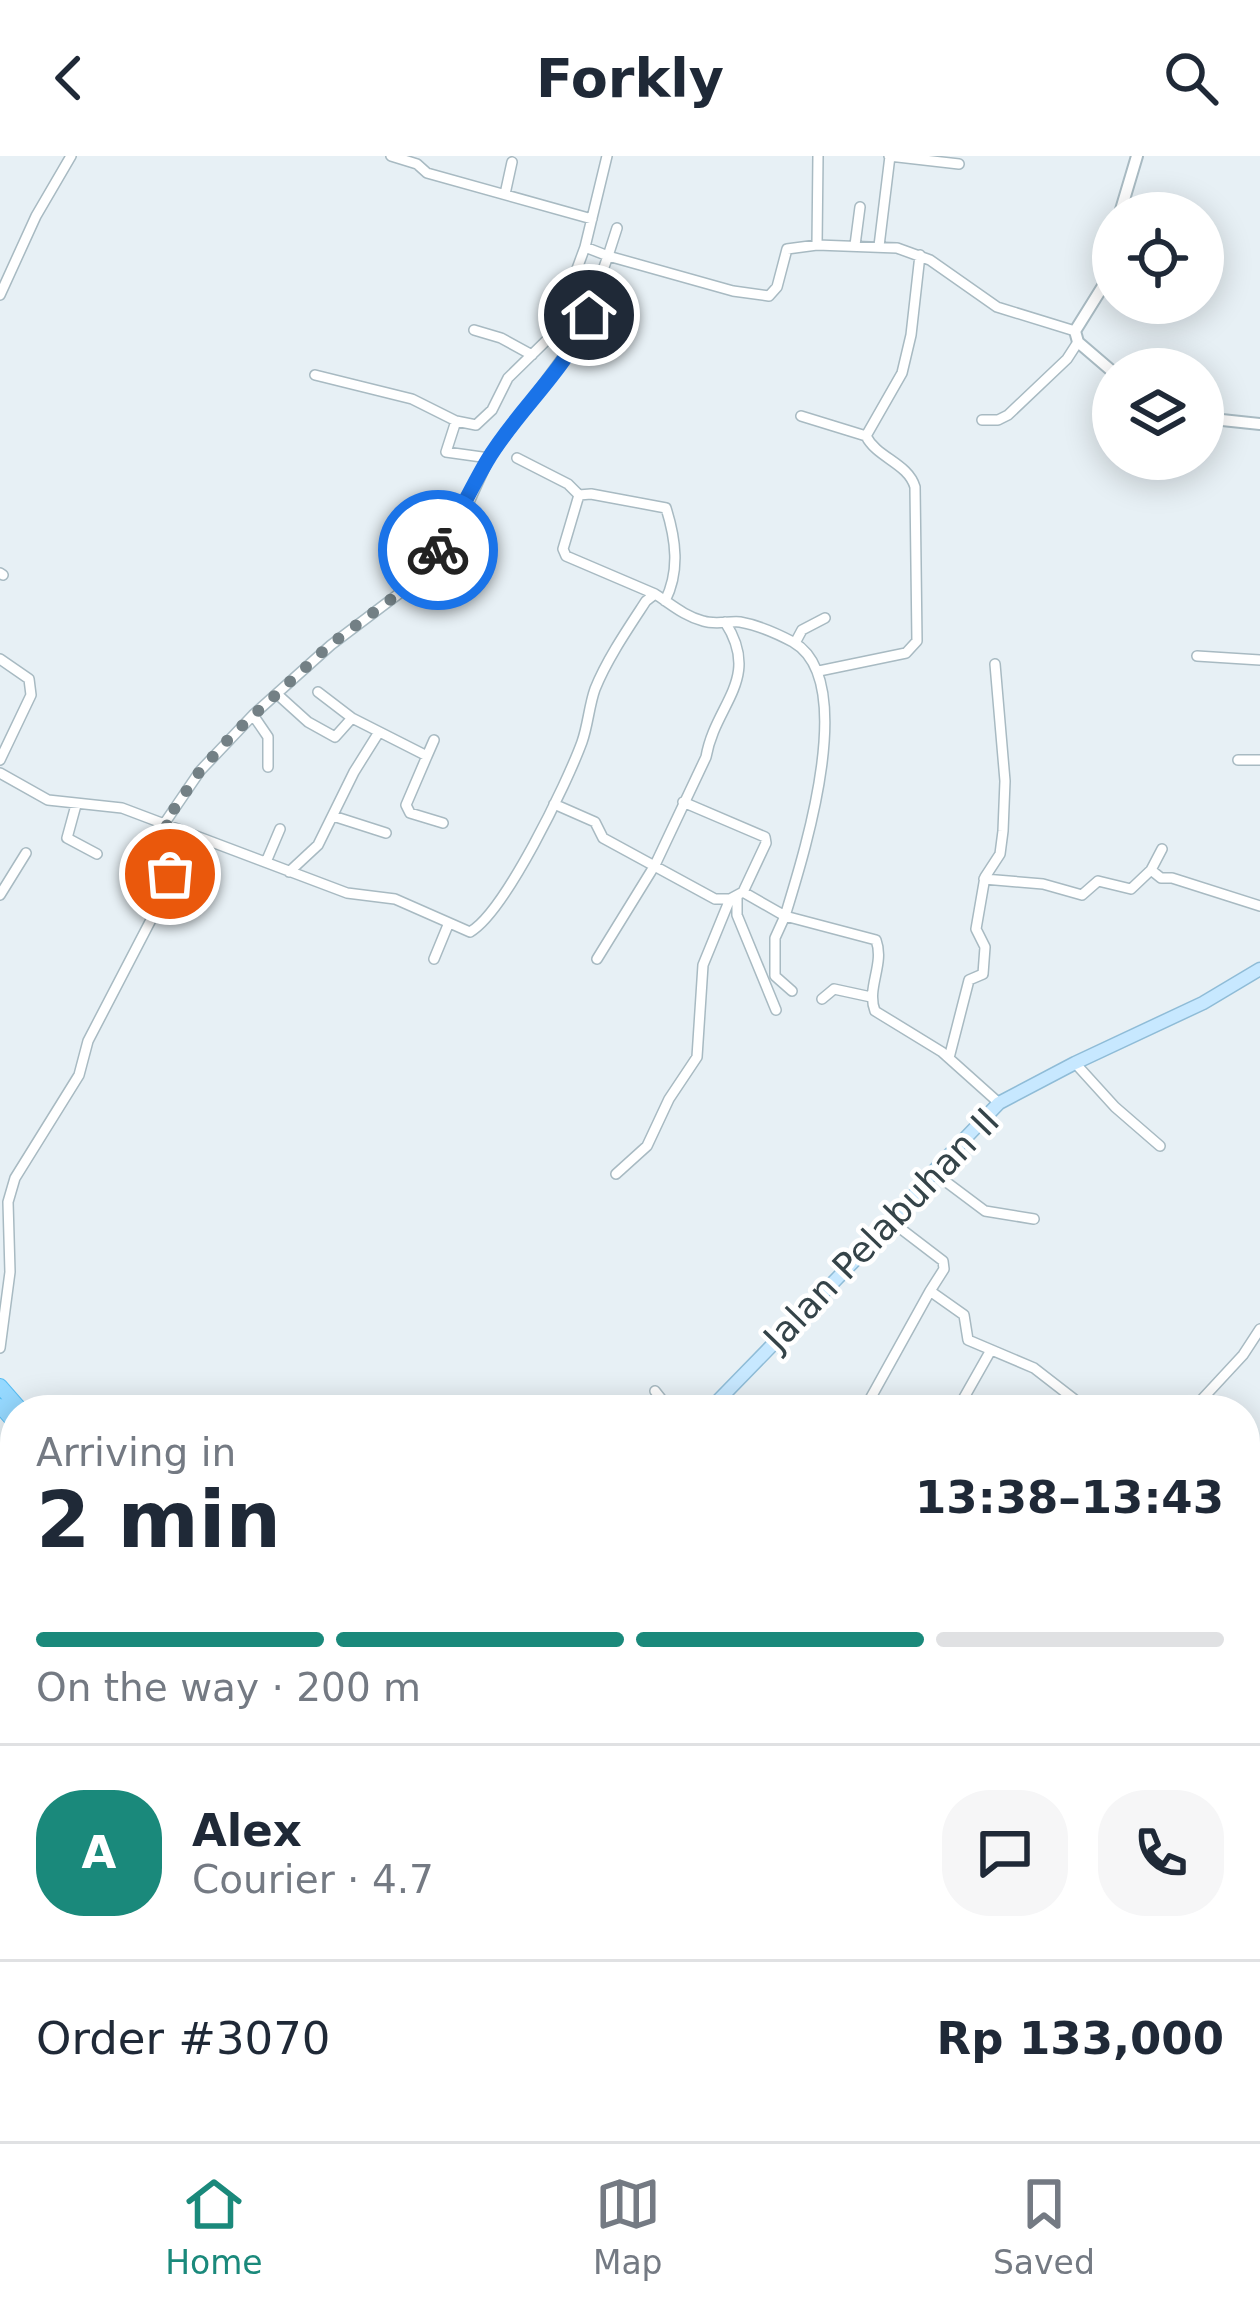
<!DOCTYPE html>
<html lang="en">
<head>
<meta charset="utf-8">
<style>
  body { margin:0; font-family:"DejaVu Sans",sans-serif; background:#f6f6f7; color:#1f2937; height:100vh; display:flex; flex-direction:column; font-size:45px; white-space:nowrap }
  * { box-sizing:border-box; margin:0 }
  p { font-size:39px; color:#747a83 }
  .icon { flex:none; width:66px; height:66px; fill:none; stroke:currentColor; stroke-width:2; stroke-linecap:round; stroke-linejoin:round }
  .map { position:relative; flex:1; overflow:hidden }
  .details { position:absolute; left:0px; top:1239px; width:1260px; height:747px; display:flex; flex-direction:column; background:#fff; border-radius:48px 48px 0 0; box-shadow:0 6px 30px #0003 }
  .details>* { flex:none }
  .fabs { position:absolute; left:1092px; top:36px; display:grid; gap:24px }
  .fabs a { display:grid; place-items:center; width:132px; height:132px; border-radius:50%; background:#fff; box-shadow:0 6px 30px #0003; font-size:60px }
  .pin { position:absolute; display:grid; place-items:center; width:102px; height:102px; color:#fff; margin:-51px; border:6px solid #fff; border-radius:50%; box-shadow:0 3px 12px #0007 }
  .courier { position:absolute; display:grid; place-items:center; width:120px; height:120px; margin:-60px; border:9px solid #1a73e8; border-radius:50%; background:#fff; color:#222; box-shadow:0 3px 15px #0007 }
  .summary em { font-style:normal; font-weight:700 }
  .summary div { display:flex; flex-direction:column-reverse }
  .summary { display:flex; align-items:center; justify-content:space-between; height:204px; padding:0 36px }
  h1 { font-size:78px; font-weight:700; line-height:90px }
  .bar { display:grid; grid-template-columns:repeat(4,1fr); gap:18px 12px; align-content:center; height:144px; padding:0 36px }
  .bar i { height:15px; border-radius:9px; background:#e0e1e3 }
  .bar .on { background:#1a897b }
  .bar p { grid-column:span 4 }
  .line { display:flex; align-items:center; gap:30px; padding:0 36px; border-top:3px solid #e0e1e3 }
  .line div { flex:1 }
  .round { display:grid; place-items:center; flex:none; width:126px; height:126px; border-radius:48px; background:#f6f6f7 }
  header { display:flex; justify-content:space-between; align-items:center; height:156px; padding:0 36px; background:#fff; font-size:54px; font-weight:700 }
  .menu { display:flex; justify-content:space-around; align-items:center; height:168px; border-top:3px solid #e0e1e3; background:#fff; font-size:33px; color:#747a83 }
  .menu a { display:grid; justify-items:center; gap:6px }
  .menu .on { color:#1a897b }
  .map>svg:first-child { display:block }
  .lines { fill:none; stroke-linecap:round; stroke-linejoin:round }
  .minor-casing { stroke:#a8bac2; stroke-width:12 }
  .tertiary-casing { stroke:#a8bac2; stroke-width:14 }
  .secondary-casing { stroke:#8fbcd7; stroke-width:15 }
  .primary-casing { stroke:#58bdf2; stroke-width:16 }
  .minor { stroke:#fff; stroke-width:9 }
  .tertiary { stroke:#fff; stroke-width:10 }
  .secondary { stroke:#c7e8ff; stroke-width:12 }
  .primary { stroke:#96d9ff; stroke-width:14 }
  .done { stroke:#738085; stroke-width:12; stroke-dasharray:0 21.6 }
  .route { stroke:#1a73e8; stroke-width:15 }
  .labels { text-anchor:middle; stroke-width:9; stroke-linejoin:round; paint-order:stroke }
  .street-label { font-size:36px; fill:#354449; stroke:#fff }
</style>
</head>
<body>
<header><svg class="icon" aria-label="back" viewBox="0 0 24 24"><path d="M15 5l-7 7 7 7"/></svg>Forkly<svg class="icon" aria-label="search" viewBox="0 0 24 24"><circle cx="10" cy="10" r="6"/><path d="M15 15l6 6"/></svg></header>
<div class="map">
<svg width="1260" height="1985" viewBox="0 0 1260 1985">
  <rect width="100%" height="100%" fill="#e7f0f5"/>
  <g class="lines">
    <g class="minor-casing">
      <path id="minor" d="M 391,0 L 417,8 L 427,17 L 592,63
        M 607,0 L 585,91 L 608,100 L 617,72
        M 889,0 L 959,8
        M 505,38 L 512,6
        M 817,89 L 818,0
        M 855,89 L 860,51
        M 879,90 L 890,0
        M 0,139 L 36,60 L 71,0
        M 474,174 L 501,182 L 532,199
        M 315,219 L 412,243 L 456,265 L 476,269 L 492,254 L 508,222 L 553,178 L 585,91
        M 801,260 L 866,280 C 877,302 908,307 915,331 L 917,485 L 906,497 L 819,515
        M 982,264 L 998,264 L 1008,259 L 1067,203 L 1078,186
        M 456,265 L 446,296 L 489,302
        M 866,280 L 902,217 L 911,179 L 920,99
        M 517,302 L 568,328 L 579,339 L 563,393 L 566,400 L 655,438
        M 579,339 L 591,338 L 666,352 C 676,384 680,415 665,445
        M 0,417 L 3,419
        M 795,487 L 802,474 L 825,462
        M 1197,500 L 1260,504
        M 0,503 L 29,523 L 31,539 L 0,604
        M 318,536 L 352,562
        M 277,538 L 308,566 L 335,581 L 352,562 L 427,600 L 434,584
        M 253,559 L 268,581 L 268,611
        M 427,600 L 406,649 L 410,657 L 443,667
        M 1238,604 L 1260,604
        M 0,617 L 48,644 L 122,652 L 347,737 L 395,743 L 470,776 C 505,756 567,627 582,586 C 588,569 589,550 595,533 C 607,503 629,471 646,445 L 655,438 C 671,448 684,460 703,465 C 715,469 728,465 740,466 C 757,469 778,478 793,486 C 860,524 803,701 785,760 L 876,784 C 885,808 866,832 875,855 L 942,896 L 999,947
        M 683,646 L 765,681 L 766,687 L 743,736
        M 554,648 L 595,666 L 603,682 L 715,743 L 730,743 L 743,736 L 785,760 L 775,782 L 775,820 L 792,835
        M 76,649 L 67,682 L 97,698
        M 333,660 L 386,677
        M 164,668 L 200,615 L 253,559 L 331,489 L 421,421 L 470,344 L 489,302 L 580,178 L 608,100 L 733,135 L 769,140 L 777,131 L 787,93 L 817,89 L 897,92 L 930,104 L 997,151 L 1075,175
        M 266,706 L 280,673
        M 1151,714 L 1161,722 L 1172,722 L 1260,750
        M 289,716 L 318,689 L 354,616 L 379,576
        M 984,723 L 1043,728 L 1082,739 L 1098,725 L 1131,733 L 1151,714 L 1162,693
        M 0,739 L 26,697
        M 737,741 L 737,759 L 776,854
        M 434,803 L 448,769
        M 597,803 L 655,709 L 706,601 C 715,548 762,523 725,466
        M 822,843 L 834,833 L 871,841
        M 949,902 L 969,824 L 983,818 L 985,791 L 976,773 L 985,721 L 1000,698 L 1003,675 L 1005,625 L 995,508
        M 1075,907 L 1115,951 L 1160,990
        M 933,1016 L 985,1055 L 1034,1063
        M 616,1018 L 647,990 L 669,943 L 697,901 L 703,809 L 730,743
        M 892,1066 L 943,1105 L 944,1113 L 930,1135 L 964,1159 L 968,1184 L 1034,1212 L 1083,1250 L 1098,1254
        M 0,1192 L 10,1116 L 8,1046 L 15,1022 L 79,919 L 88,885 L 154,758 L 187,679
        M 655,1235 L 670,1254
        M 864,1254 L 930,1135
        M 957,1254 L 991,1194
        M 1192,1254 L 1243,1199 L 1260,1173
        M 1245,1389 L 1260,1393
        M 1245,1450 L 1260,1454
        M 1245,1521 L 1260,1459
        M 1253,1533 L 1246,1593 L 1259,1598
        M 0,1599 L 9,1577
        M 0,1661 L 15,1667
        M 1245,1679 L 1260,1680
        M 717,1971 L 719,1985
        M 531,1985 L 536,1971"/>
    </g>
    <g class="tertiary-casing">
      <path id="tertiary" d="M 1120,57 L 1137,0
        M 1113,75 L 1106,97 L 1108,122 L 1075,175 L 1078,186 L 1113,216
        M 1203,262 L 1260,268"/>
    </g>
    <g class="secondary-casing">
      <path id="secondary" d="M 709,1254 L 892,1066 L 933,1016 L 999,947 L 1075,907 L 1203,847 L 1260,813
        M 5,1985 L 18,1971"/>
    </g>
    <g class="primary-casing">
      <path id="primary" d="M 0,1230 L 21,1254
        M 0,1250 L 15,1267
        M 812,1971 L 838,1985
        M 839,1971 L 867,1985"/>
    </g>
    <use href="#minor" class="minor"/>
    <use href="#tertiary" class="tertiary"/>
    <use href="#secondary" class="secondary"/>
    <use href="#primary" class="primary"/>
  </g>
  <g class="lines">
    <path class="done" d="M 170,718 L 187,679 L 164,668 L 200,615 L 233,578 L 331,488 L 421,421 L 438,394"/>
    <path class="route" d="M 438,394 C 456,365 470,334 487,305 C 517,254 566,215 589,159"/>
  </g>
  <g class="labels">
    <g class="street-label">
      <text transform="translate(881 1073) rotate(-46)" y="13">Jalan Pelabuhan II</text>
    </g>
  </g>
</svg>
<div class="fabs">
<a><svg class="icon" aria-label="locate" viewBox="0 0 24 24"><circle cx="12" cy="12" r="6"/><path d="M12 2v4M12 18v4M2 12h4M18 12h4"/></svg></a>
<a><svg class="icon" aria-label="layers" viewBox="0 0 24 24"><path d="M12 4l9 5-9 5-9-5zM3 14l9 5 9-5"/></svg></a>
</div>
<div class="pin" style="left:170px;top:718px;background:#ea580c"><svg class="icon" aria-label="bag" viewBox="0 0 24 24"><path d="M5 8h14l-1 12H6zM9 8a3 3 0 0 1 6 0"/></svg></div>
<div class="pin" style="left:589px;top:159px;background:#1f2937"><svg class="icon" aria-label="home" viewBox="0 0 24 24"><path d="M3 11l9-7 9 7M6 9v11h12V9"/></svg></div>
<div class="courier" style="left:438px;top:394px"><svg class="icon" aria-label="bike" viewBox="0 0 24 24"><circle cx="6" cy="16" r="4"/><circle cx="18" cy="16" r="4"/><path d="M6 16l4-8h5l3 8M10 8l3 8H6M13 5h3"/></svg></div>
<section class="details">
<div class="summary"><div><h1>2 min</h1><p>Arriving in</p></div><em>13:38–13:43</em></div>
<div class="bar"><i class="on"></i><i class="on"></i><i class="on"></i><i></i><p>On the way · 200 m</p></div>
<div class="line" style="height:216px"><b class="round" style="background:#1a897b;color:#fff">A</b><div><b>Alex</b><p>Courier · 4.7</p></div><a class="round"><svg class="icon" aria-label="chat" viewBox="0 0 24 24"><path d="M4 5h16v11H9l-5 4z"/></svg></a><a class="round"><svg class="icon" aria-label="phone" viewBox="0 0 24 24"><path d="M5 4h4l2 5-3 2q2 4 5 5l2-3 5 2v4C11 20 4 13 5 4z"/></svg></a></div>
<div class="line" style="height:156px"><div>Order #3070</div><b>Rp 133,000</b></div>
</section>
</div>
<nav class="menu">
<a class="on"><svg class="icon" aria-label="home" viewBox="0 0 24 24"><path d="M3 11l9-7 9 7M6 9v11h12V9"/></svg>Home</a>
<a><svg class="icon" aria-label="map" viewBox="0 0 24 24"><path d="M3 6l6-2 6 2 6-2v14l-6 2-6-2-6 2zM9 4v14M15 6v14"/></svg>Map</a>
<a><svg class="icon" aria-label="saved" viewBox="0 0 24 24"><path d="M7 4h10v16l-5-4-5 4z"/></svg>Saved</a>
</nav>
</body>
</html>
